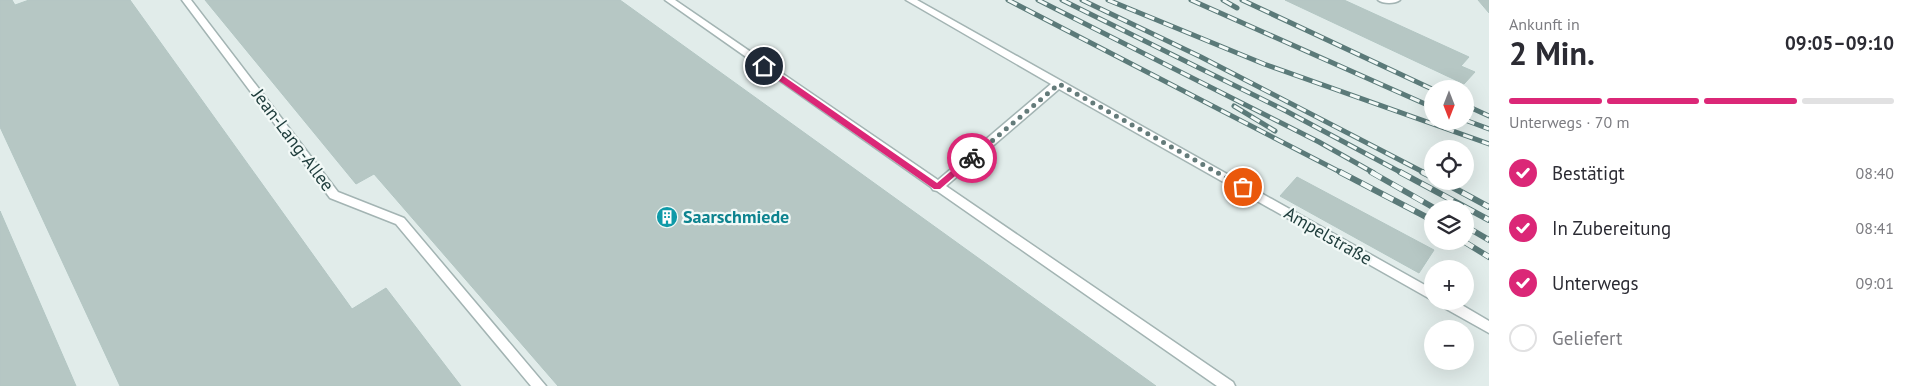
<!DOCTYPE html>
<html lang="de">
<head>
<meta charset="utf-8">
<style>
  body { margin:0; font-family:"PT Sans",sans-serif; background:#f2f2f3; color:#2b2b33; height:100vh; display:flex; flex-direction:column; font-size:19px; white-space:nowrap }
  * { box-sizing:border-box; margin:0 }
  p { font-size:16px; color:#7c7c81 }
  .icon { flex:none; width:28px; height:28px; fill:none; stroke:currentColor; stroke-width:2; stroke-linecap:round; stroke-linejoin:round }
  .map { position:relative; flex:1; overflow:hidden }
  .drawer { display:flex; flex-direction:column; background:#fff; width:425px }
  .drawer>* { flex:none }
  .needle { width:32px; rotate:180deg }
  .buttons { position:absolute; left:1424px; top:80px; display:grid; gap:10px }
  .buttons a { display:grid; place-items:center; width:50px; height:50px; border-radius:50%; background:#fff; box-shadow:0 5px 20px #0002; font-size:25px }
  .pin { position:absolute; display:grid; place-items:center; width:42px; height:42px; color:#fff; margin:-21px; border:2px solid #fff; border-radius:50%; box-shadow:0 1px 5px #0007 }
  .courier { position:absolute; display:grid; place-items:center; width:50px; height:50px; margin:-25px; border:4px solid #db2777; border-radius:50%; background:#fff; color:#222; box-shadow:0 1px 6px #0007 }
  .summary em { font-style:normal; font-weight:600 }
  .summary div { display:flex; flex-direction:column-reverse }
  .summary { display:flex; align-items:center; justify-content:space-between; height:85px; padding:0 20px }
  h1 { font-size:32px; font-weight:600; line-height:38px }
  .bar { display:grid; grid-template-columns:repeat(4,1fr); gap:8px 5px; align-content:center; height:60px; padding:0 20px }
  .bar i { height:6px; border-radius:4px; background:#e1e1e2 }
  .bar .current { background:#db2777 }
  .bar p { grid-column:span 4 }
  ol { padding:0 20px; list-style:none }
  li { display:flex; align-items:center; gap:15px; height:55px }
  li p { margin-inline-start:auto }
  li .icon { padding:5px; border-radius:50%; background:#db2777; color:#fff; stroke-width:4 }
  li:last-child { color:#7c7c81 }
  li i { width:28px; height:28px; border:2px solid #e1e1e2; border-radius:50% }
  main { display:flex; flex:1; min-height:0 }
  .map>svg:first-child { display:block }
  .building { fill:#b6c7c4; stroke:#b3c6c3 }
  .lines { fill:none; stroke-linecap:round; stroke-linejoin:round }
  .lane-casing { stroke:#a3b4b3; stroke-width:3 }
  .lane { fill:#fff; fill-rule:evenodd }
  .rail-far1-casing { stroke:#5b7a79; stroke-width:5 }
  .rail-casing { stroke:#5b7a79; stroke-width:6 }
  .rail-far1 { stroke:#f2f9f7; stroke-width:3; stroke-dasharray:10; stroke-linecap:butt }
  .rail { stroke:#f2f9f7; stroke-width:4.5; stroke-dasharray:12; stroke-linecap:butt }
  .route { fill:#db2777 }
  .done { stroke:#647b7a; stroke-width:5; stroke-dasharray:0 9 }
  .labels { text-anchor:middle; stroke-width:4.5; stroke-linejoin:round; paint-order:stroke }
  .street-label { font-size:18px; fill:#203e3d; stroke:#f2f9f7 }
  .culture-label { font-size:18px; font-weight:bold; fill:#0d838f; stroke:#f2f9f7; text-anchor:start }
</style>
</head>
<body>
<main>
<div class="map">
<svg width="1489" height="386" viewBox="0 0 1489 386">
  <rect width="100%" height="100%" fill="#e1ecea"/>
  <path class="building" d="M 0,0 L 12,0 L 15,5 L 29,0 L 130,0 L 352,309 L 386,288 L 461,386 L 120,386 L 0,127 Z
    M 205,0 L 620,0 L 1156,386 L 558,386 L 374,174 L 356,184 Z
    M 1285,0 L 1344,0 L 1469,57 L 1461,66 L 1475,72 L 1464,84 Z
    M 1478,0 L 1489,0 L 1489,13 Z
    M 1297,177 L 1434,250 L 1419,273 L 1280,196 Z
    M 0,211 L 63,356 L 76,386 L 0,386 Z"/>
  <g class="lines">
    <g class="lane-casing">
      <path id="lane" d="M 182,0 L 191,0 L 338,192 L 404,218 L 546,386 L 531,386 L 396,224 L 330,198 Z
        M 665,0 L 675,0 L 938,180 L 1051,84 L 906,0 L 917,0 L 1432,289 L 1432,300 L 1059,89 L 946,186 L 1233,382 L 1235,386 L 1217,386 L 937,191 L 933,190 L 931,187 Z
        M 1378,0 L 1400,0 C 1395,4 1383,4 1378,0 Z
        M 1437,301 L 1455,301 L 1489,321 L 1489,333 L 1439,305 Z"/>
    </g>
    <use href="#lane" class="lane"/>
    <g class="rail-far1-casing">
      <path id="rail-far1" d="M 1008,0 L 1342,173
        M 1038,0 L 1319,142 L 1374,173
        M 1062,0 L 1286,111 L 1402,173
        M 1082,0 L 1201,57 L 1425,173
        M 1108,0 L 1264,64 L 1489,144
        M 1191,0 L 1432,107
        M 1223,0 L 1237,8
        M 1242,0 L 1432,89
        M 1465,105 L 1489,116
        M 1234,106 L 1275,131
        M 1465,120 L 1489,129"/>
    </g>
    <g class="rail-casing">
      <path id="rail" d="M 1340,172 L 1432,220
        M 1371,172 L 1436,209
        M 1400,172 L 1489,220
        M 1422,172 L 1432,177
        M 1441,181 L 1489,207
        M 1465,226 L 1489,240
        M 1463,241 L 1489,257"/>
    </g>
    <use href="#rail-far1" class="rail-far1"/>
    <use href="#rail" class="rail"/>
  </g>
  <path class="route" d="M 761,64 L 766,64 L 937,183 L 969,156 L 976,158 L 940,189 L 934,189 L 761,68 Z"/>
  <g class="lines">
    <path class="done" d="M 972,158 L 1059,84 L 1243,187"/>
  </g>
  <defs>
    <g id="building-disc" transform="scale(1.125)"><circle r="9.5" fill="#0f9aa8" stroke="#f2f9f7"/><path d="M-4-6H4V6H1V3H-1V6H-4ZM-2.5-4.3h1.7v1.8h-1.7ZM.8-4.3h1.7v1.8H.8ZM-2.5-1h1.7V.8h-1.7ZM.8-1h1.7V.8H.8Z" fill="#fff"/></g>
  </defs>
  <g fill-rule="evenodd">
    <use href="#building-disc" x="667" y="217"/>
  </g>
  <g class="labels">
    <g class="street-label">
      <text transform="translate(293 140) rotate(53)" y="6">Jean-Lang-Allee</text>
      <text transform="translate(1328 236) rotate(30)" y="6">Ampelstraße</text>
    </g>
    <g class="culture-label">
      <text x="683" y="223">Saarschmiede</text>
    </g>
  </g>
</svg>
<div class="buttons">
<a><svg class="needle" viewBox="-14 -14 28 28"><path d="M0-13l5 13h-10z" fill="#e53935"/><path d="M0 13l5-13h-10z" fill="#7c7c81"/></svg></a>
<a><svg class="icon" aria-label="locate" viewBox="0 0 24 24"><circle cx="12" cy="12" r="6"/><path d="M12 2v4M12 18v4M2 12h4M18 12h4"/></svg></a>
<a><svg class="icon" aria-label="layers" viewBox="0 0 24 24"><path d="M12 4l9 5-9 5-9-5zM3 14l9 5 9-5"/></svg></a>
<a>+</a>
<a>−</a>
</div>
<div class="pin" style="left:1243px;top:187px;background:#ea580c"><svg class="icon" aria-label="bag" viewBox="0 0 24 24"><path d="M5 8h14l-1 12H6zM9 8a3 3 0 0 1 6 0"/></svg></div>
<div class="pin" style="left:764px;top:66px;background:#1f2937"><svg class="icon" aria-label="home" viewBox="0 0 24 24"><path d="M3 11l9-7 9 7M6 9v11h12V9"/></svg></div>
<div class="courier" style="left:972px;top:158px"><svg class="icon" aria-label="bike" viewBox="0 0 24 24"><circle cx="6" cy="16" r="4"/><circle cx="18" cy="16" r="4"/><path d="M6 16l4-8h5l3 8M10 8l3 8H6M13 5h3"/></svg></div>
</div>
<section class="drawer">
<div class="summary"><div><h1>2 Min.</h1><p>Ankunft in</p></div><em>09:05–09:10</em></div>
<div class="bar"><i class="current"></i><i class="current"></i><i class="current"></i><i></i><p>Unterwegs · 70 m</p></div>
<ol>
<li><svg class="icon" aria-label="check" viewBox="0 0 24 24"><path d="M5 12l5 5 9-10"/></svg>Bestätigt<p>08:40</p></li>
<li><svg class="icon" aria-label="check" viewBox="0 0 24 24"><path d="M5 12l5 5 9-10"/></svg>In Zubereitung<p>08:41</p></li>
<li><svg class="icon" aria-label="check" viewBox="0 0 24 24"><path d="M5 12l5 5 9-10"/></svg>Unterwegs<p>09:01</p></li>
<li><i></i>Geliefert</li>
</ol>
</section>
</main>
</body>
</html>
